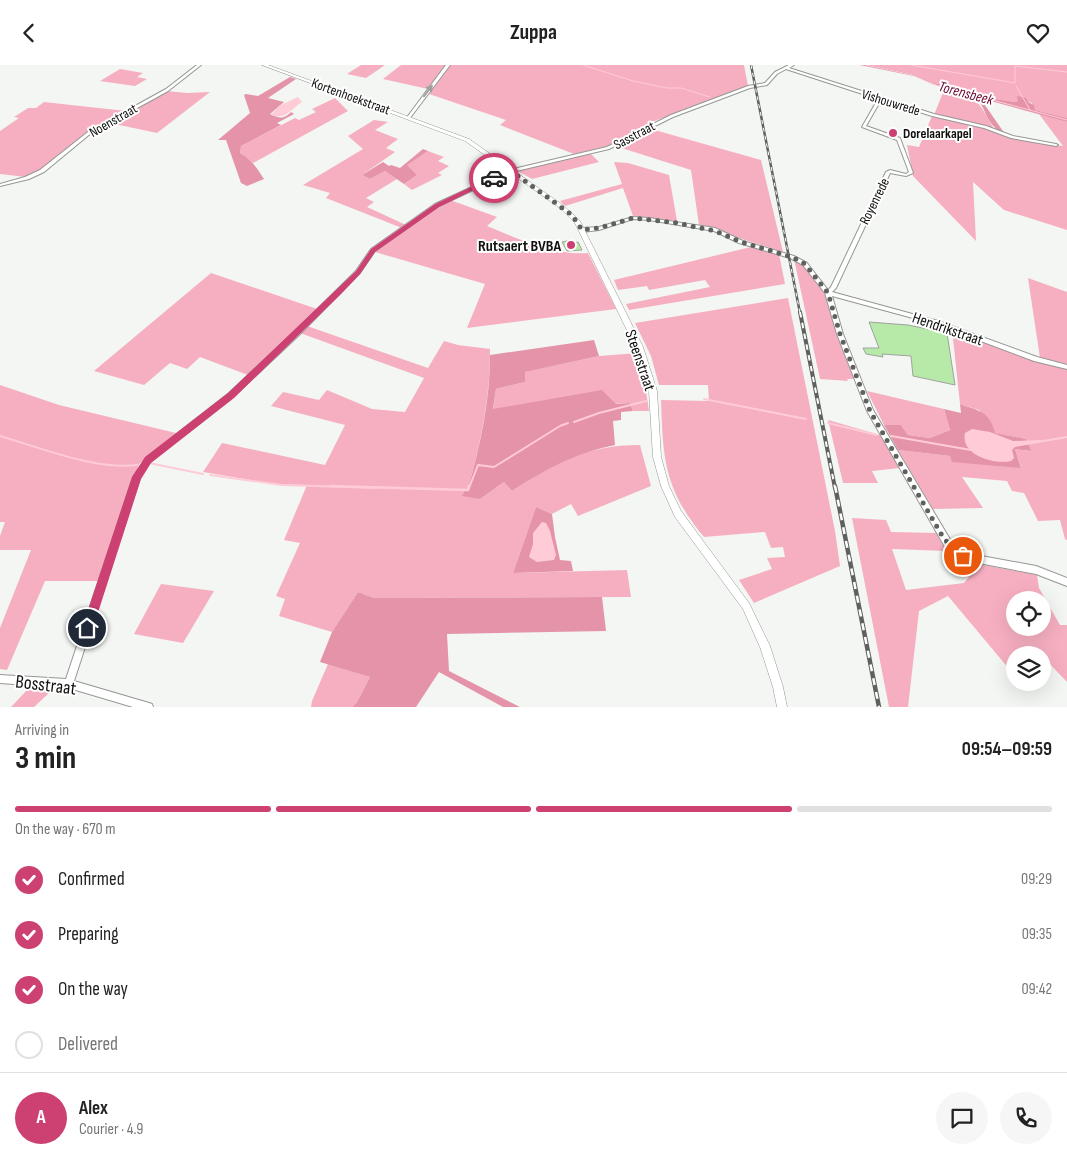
<!DOCTYPE html>
<html lang="en">
<head>
<meta charset="utf-8">
<style>
  body { margin:0; font-family:"Sofia Sans Condensed",sans-serif; background:#f6f6f6; color:#222; height:100vh; display:flex; flex-direction:column; font-size:19px; white-space:nowrap }
  * { box-sizing:border-box; margin:0 }
  p { font-size:16px; color:#767676 }
  .icon { flex:none; width:28px; height:28px; fill:none; stroke:currentColor; stroke-width:2; stroke-linecap:round; stroke-linejoin:round }
  .map { position:relative; height:642px; overflow:hidden }
  .drawer { display:flex; flex-direction:column; background:#fff; flex:1 }
  .drawer>* { flex:none }
  .buttons { position:absolute; left:1006px; top:526px; display:grid; gap:10px }
  .buttons a { display:grid; place-items:center; width:45px; height:45px; border-radius:50%; background:#fff; box-shadow:0 5px 20px #0002; font-size:25px }
  .pin { position:absolute; display:grid; place-items:center; width:42px; height:42px; color:#fff; margin:-21px; border:2px solid #fff; border-radius:50%; box-shadow:0 1px 5px #0007 }
  .courier { position:absolute; display:grid; place-items:center; width:50px; height:50px; margin:-25px; border:4px solid #cd4172; border-radius:50%; background:#fff; color:#222; box-shadow:0 1px 6px #0007 }
  .head em { font-style:normal; font-weight:700 }
  .head div { display:flex; flex-direction:column-reverse }
  .head { display:flex; align-items:center; justify-content:space-between; height:85px; padding:0 15px }
  h1 { font-size:32px; font-weight:700; line-height:38px }
  .bar { display:grid; grid-template-columns:repeat(4,1fr); gap:8px 5px; align-content:center; height:60px; padding:0 15px }
  .bar i { height:6px; border-radius:4px; background:#e0e0e0 }
  .bar .on { background:#cd4172 }
  .bar p { grid-column:span 4 }
  .line { display:flex; align-items:center; gap:12px; padding:0 15px; border-top:1px solid #e0e0e0 }
  .line div { flex:1 }
  .round { display:grid; place-items:center; flex:none; width:52px; height:52px; border-radius:26px; background:#f6f6f6 }
  ol { padding:0 15px; list-style:none }
  li { display:flex; align-items:center; gap:15px; height:55px }
  li p { margin-inline-start:auto }
  li .icon { padding:5px; border-radius:50%; background:#cd4172; color:#fff; stroke-width:4 }
  li:last-child { color:#767676 }
  li i { width:28px; height:28px; border:2px solid #e0e0e0; border-radius:50% }
  header { display:flex; justify-content:space-between; align-items:center; height:65px; padding:0 15px; background:#fff; font-size:22px; font-weight:700 }
  .map>svg:first-child { display:block }
  .green { fill:#f6afc0; fill-rule:evenodd }
  .forest { fill:#e493a8 }
  .water { fill:#ffcbd6 }
  .lines { fill:none; stroke-linecap:round; stroke-linejoin:round }
  .stream-far2 { stroke:#ffcbd6; stroke-width:1 }
  .stream-far1 { stroke:#ffcbd6; stroke-width:2 }
  .stream { stroke:#ffcbd6; stroke-width:2.5 }
  .building { fill:#b7e9a8; stroke:#a0a39f }
  .minor-casing { stroke:#949793; stroke-width:2 }
  .tertiary-casing { stroke:#949793; stroke-width:1 }
  .minor { fill:#fff; fill-rule:evenodd }
  .tertiary { fill:#fff; fill-rule:evenodd }
  .rail-far2-casing { stroke:#5f615e; stroke-width:2.5 }
  .rail-far1-casing { stroke:#5f615e; stroke-width:4 }
  .rail-casing { stroke:#5f615e; stroke-width:4.5 }
  .rail-far2 { stroke:#fff; stroke-width:1; stroke-dasharray:4; stroke-linecap:butt }
  .rail-far1 { stroke:#fff; stroke-width:2; stroke-dasharray:5.5; stroke-linecap:butt }
  .rail { stroke:#fff; stroke-width:2.5; stroke-dasharray:7; stroke-linecap:butt }
  .oneway { fill:#9fa09f }
  .route { fill:#cd4172 }
  .done { stroke:#5f615e; stroke-width:5; stroke-dasharray:0 9 }
  .poi-dot { fill:#cd4172; stroke:#fff; stroke-width:2 }
  .labels { text-anchor:middle; stroke-width:4; stroke-linejoin:round; paint-order:stroke }
  .far-street-label { font-size:14px; fill:#10110f; stroke:#fff }
  .far-poi-label { font-size:14px; font-weight:bold; fill:#10110f; stroke:#fff; text-anchor:start }
  .far-water-label { font-size:15px; font-style:italic; fill:#6a0732; stroke:#fff }
  .poi-label { font-size:16px; font-weight:bold; fill:#10110f; stroke:#fff; text-anchor:end }
  .street-label { font-size:16px; fill:#10110f; stroke:#fff }
  .near-street-label { font-size:19px; fill:#10110f; stroke:#fff }
</style>
</head>
<body>
<header><svg class="icon" aria-label="back" viewBox="0 0 24 24"><path d="M15 5l-7 7 7 7"/></svg>Zuppa<svg class="icon" aria-label="heart" viewBox="0 0 24 24"><path d="M12 20l-8-8c-3-5 5-10 8-4 3-6 11-1 8 4z"/></svg></header>
<div class="map">
<svg width="1067" height="642" viewBox="0 0 1067 642">
  <rect width="100%" height="100%" fill="#f3f6f2"/>
  <path class="green" d="M 361,0 L 385,0 L 366,13 L 347,9 Z
    M 401,0 L 446,0 L 428,24 L 383,14 Z
    M 450,0 L 744,0 L 748,21 L 649,58 L 651,64 L 761,95 L 783,187 L 699,160 L 691,105 L 612,80 L 574,89 L 500,60 L 506,55 L 429,29 Z
    M 871,0 L 1067,0 L 1067,53 L 1035,45 L 1032,38 L 1019,34 L 1018,36 L 1015,37 L 988,33 L 931,17 L 913,9 Z
    M 120,4 L 143,8 L 137,12 L 147,14 L 135,21 L 100,16 Z
    M 944,25 C 977,28 979,38 994,64 L 934,50 Z
    M 166,26 L 187,28 L 210,27 L 157,68 L 110,58 Z
    M 335,33 L 348,46 L 253,98 L 240,88 L 241,81 L 295,53 L 299,55 L 316,47 L 312,44 Z
    M 44,37 L 126,46 L 93,63 L 42,104 L 26,112 L 0,109 L 0,66 L 19,53 L 14,52 L 28,43 L 36,43 Z
    M 1039,49 L 1067,57 L 1067,165 L 1004,145 L 973,117 L 976,176 L 913,111 L 907,80 L 919,82 L 932,51 L 985,62 L 1012,73 L 1063,81 Z
    M 374,55 L 388,57 L 375,65 L 398,74 L 386,83 L 395,87 L 362,110 L 370,114 L 385,106 L 397,114 L 366,133 L 374,137 L 367,142 L 406,160 L 402,163 L 326,133 L 330,128 L 303,120 L 363,84 L 348,71 Z
    M 428,86 L 444,92 L 438,96 L 449,101 L 438,108 L 442,110 L 412,125 L 404,119 L 417,110 L 406,100 Z
    M 591,89 L 599,97 L 532,114 L 518,106 Z
    M 614,97 L 628,98 L 669,110 L 677,156 L 633,151 L 623,123 L 565,141 L 560,136 L 622,119 Z
    M 450,135 L 497,152 L 487,161 C 519,174 554,191 588,188 L 616,244 L 467,263 L 485,219 L 375,187 L 435,144 Z
    M 751,182 L 779,189 L 785,219 L 629,245 L 626,239 L 710,222 L 705,215 L 649,225 L 647,221 L 618,225 L 614,215 Z
    M 794,194 L 804,201 L 823,224 L 854,314 L 847,314 L 848,316 L 820,314 Z
    M 211,208 L 317,244 L 248,310 L 200,292 L 187,304 L 170,298 L 144,320 L 94,306 Z
    M 1028,213 L 1067,227 L 1067,300 L 1040,293 Z
    M 788,233 L 835,466 L 840,501 L 754,538 L 739,515 L 772,504 L 767,493 L 785,492 L 783,482 L 771,483 L 765,467 L 704,472 C 664,424 663,394 661,335 L 709,336 L 708,320 L 659,320 L 651,291 L 635,258 Z
    M 307,261 L 428,303 L 444,276 L 458,280 L 490,284 C 490,335 481,375 468,425 L 480,434 L 504,417 L 512,426 C 556,398 586,380 640,380 L 651,421 L 578,451 L 571,439 L 552,449 L 536,442 L 513,508 L 627,505 L 631,532 L 374,533 L 358,527 L 332,567 L 279,551 L 285,534 L 276,531 L 300,478 L 284,475 L 307,420 L 273,419 L 203,407 L 222,378 L 325,400 L 345,360 L 271,341 L 283,327 L 319,335 L 327,325 L 372,344 L 405,347 L 424,313 L 300,268 Z
    M 952,264 L 1023,292 L 1067,304 L 1067,475 L 1065,474 L 1060,455 L 1038,456 L 1024,428 L 1012,426 L 1007,416 L 962,412 L 983,443 L 933,444 L 898,385 L 950,391 L 1021,402 L 1015,384 L 1030,386 L 1026,374 L 994,368 L 979,345 L 960,339 Z
    M 638,288 L 644,313 L 649,346 L 633,346 L 630,338 L 493,345 L 496,324 L 525,317 L 524,307 L 599,291 Z
    M 0,320 L 59,340 L 176,368 L 139,399 L 99,516 L 45,516 L 7,605 L 0,604 L 0,563 L 31,485 L 0,485 L 0,471 L 5,457 L 0,457 Z
    M 867,326 L 944,344 L 950,365 L 930,373 L 908,370 L 901,360 L 884,360 Z
    M 828,355 L 880,370 L 900,403 L 872,406 L 878,418 L 843,418 Z
    M 852,453 L 886,455 L 891,467 L 936,468 L 946,486 L 892,484 L 906,525 L 964,518 L 979,499 L 1037,510 L 1039,523 L 1060,560 L 1067,560 L 1067,617 L 1045,594 L 1043,595 L 1042,590 L 1015,590 L 1015,611 L 948,531 L 919,546 L 908,642 L 889,642 ZM 1015,535 L 1042,535 L 1042,562 L 1015,562 Z
    M 161,519 L 214,526 L 183,578 L 134,569 Z
    M 328,599 L 370,612 L 357,637 L 352,642 L 311,642 L 312,636 Z
    M 28,624 L 50,627 L 34,642 L 11,642 Z"/>
  <path class="forest" d="M 860,0 L 871,0 L 913,9 L 931,17 L 988,33 L 1015,37 L 1018,36 L 1017,31 L 1026,33 L 1028,37 L 1034,40 L 1035,45 L 1067,53 L 1067,57 L 980,33 L 1005,69 C 984,60 987,41 975,33 C 966,28 953,26 944,25 L 944,23 L 914,11 Z
    M 290,12 L 296,14 L 268,33 L 284,37 L 270,49 C 279,53 283,55 291,47 L 294,49 L 277,58 L 281,60 L 241,81 L 240,88 C 252,95 257,103 264,114 L 247,121 L 241,118 L 226,75 L 218,75 L 250,48 L 244,30 L 246,29 L 258,31 Z
    M 423,84 L 428,86 L 407,100 L 417,110 L 404,119 L 385,106 L 370,114 L 362,110 L 383,97 L 389,101 L 391,100 L 400,103 Z
    M 594,275 L 599,291 L 525,307 L 525,317 L 496,324 L 493,344 L 602,325 L 616,339 L 630,338 L 633,346 L 621,347 L 621,355 L 613,356 L 615,380 C 573,389 548,403 512,426 L 504,417 L 480,434 L 462,431 L 466,424 L 468,424 C 480,380 490,337 490,290 Z
    M 960,339 C 980,346 990,347 995,368 L 1026,374 L 1031,386 L 1015,384 L 1021,403 L 952,397 L 950,391 L 898,385 L 884,360 L 901,360 L 908,370 L 930,373 L 950,365 L 944,344 L 961,348 Z
    M 536,442 L 552,449 L 555,472 L 560,495 L 571,496 L 573,506 L 513,508 Z
    M 358,527 L 374,533 L 602,532 L 606,566 L 447,569 L 449,606 L 520,642 L 503,642 L 439,607 L 416,642 L 352,642 L 357,637 L 370,612 L 320,597 L 332,567 Z"/>
  <path class="water" d="M 298,32 L 302,37 C 289,45 287,55 271,50 L 279,41 Z
    M 972,364 L 990,367 L 1013,376 L 1040,375 L 1042,377 L 1016,381 L 1012,385 L 1014,393 L 1011,396 C 994,400 960,390 965,368 Z
    M 542,457 L 546,458 L 550,466 L 556,490 L 554,495 L 537,497 L 529,492 L 533,479 L 533,468 Z"/>
  <g class="lines">
    <path class="stream-far2" d="M 583,0 L 633,16 L 667,23 L 681,23 L 710,32
      M 866,0 L 913,10 L 932,19 L 1067,55
      M 911,0 L 1015,18
      M 1015,17 L 1015,1 L 1067,7
      M 1016,21 L 1030,45"/>
    <path class="stream-far1" d="M 704,334 L 806,354
      M 574,357 L 599,348 L 646,336
      M 828,358 L 877,370
      M 0,371 C 41,383 95,405 137,400
      M 891,371 L 971,385
      M 1015,381 L 1067,372
      M 149,398 L 203,409
      M 210,410 L 282,420 L 377,423
      M 469,423 L 478,400 L 494,402 L 560,361 L 568,358"/>
    <path class="stream" d="M 330,421 L 468,425 L 469,421"/>
  </g>
  <path class="building" d="M 571,175 L 572,178 L 578,177 L 582,185 L 567,186 L 562,177 Z
    M 869,257 L 908,260 L 947,268 L 955,320 L 913,311 L 911,291 L 882,289 L 883,292 L 866,289 L 863,283 L 879,283 Z"/>
  <g class="lines">
    <g class="minor-casing">
      <path id="minor" d="M 197,0 L 201,0 L 168,26 L 90,69 L 44,107 L 29,114 L 0,121 L 0,119 L 25,112 L 40,105 L 88,67 L 166,24 Z
        M 446,0 L 450,0 L 410,53 L 408,53 L 408,51 Z
        M 789,0 L 794,0 L 789,3 L 934,49 L 986,61 L 1013,71 L 1056,79 L 1058,80 L 1056,81 L 1011,73 L 984,63 L 932,51 L 881,35 L 866,61 L 900,73 L 913,108 L 906,111 L 890,108 L 836,223 L 832,227 L 938,256 L 1037,292 L 1067,300 L 1067,304 L 1034,296 L 935,259 L 832,231 L 843,269 L 873,345 L 951,476 L 965,488 L 1036,501 L 1067,513 L 1067,521 L 1036,509 L 963,495 L 945,482 L 867,346 L 837,269 L 825,228 L 803,200 L 790,193 L 739,178 L 714,166 L 649,155 L 633,154 L 599,165 L 582,167 L 580,165 L 582,163 L 599,162 L 633,152 L 649,153 L 715,163 L 743,176 L 794,191 L 807,198 L 828,225 L 831,222 L 886,107 L 890,105 L 906,109 L 909,107 L 897,75 L 862,62 L 878,34 L 786,4 L 777,9 L 767,20 L 750,23 L 673,52 L 609,84 L 512,107 L 439,141 L 375,186 L 360,208 L 298,271 L 233,332 L 150,397 L 140,413 L 74,616 L 149,638 L 152,639 L 153,642 L 133,642 L 69,623 L 0,618 L 0,610 L 66,614 L 133,412 L 146,393 L 229,328 L 294,267 L 356,206 L 371,184 L 435,139 L 509,105 L 607,82 L 671,50 L 748,21 L 765,18 L 775,7 Z"/>
    </g>
    <g class="tertiary-casing">
      <path id="tertiary" d="M 262,0 L 268,0 L 469,74 L 564,141 L 580,156 L 643,282 L 657,326 L 661,392 L 669,421 L 681,446 L 749,538 L 770,581 L 783,622 L 787,642 L 777,642 L 773,622 L 760,582 L 743,544 L 675,452 L 661,421 L 653,392 L 649,326 L 635,282 L 575,158 L 560,143 L 465,76 Z"/>
    </g>
    <use href="#minor" class="minor"/>
    <use href="#tertiary" class="tertiary"/>
    <g class="rail-far2-casing">
      <path id="rail-far2" d="M 751,0 L 800,248"/>
    </g>
    <g class="rail-far1-casing">
      <path id="rail-far1" d="M 800,247 L 835,423"/>
    </g>
    <g class="rail-casing">
      <path id="rail" d="M 835,421 L 879,642"/>
    </g>
    <use href="#rail-far2" class="rail-far2"/>
    <use href="#rail-far1" class="rail-far1"/>
    <use href="#rail" class="rail"/>
  </g>
  <defs><path id="oneway-solid" d="M-6-.8H1V-3.2L6.5 0L1 3.2V.8H-6Z" transform="scale(1.25)"/></defs>
  <use class="oneway" href="#oneway-solid" transform="translate(428 26) rotate(-53)"/>
  <path class="route" d="M 494,111 L 496,114 L 439,142 L 375,187 L 360,209 L 341,229 L 234,333 L 151,398 L 141,414 L 93,563 L 91,567 L 87,569 L 84,567 L 82,563 L 132,412 L 145,392 L 228,328 L 336,225 L 356,206 L 371,184 L 435,139 Z"/>
  <g class="lines">
    <path class="done" d="M 494,113 L 511,106 L 572,150 L 582,165 L 599,163 L 633,153 L 677,158 L 715,166 L 741,177 L 792,192 L 805,199 L 828,228 L 840,269 L 870,346 L 944,474 L 963,491"/>
  </g>
  <g class="poi-dot">
    <circle cx="893" cy="68" r="5"/>
    <circle cx="571" cy="180" r="5"/>
  </g>
  <g class="labels">
    <g class="far-street-label">
      <text transform="translate(351 31) rotate(20)" y="5">Kortenhoekstraat</text>
      <text transform="translate(891 37) rotate(17)" y="5">Vishouwrede</text>
      <text transform="translate(113 55) rotate(-30)" y="5">Noenstraat</text>
      <text transform="translate(634 70) rotate(-28)" y="5">Sasstraat</text>
      <text transform="translate(874 136) rotate(-64)" y="5">Royenrede</text>
    </g>
    <g class="far-poi-label">
      <text x="903" y="73">Dorelaarkapel</text>
    </g>
    <g class="far-water-label">
      <text transform="translate(966 28) rotate(15)" y="5">Torensbeek</text>
    </g>
    <g class="poi-label">
      <text x="561" y="186">Rutsaert BVBA</text>
    </g>
    <g class="street-label">
      <text transform="translate(948 263) rotate(19)" y="6">Hendrikstraat</text>
      <text transform="translate(641 295) rotate(71)" y="6">Steenstraat</text>
    </g>
    <g class="near-street-label">
      <text transform="translate(46 619) rotate(7)" y="7">Bosstraat</text>
    </g>
  </g>
</svg>
<div class="buttons">
<a><svg class="icon" aria-label="locate" viewBox="0 0 24 24"><circle cx="12" cy="12" r="6"/><path d="M12 2v4M12 18v4M2 12h4M18 12h4"/></svg></a>
<a><svg class="icon" aria-label="layers" viewBox="0 0 24 24"><path d="M12 4l9 5-9 5-9-5zM3 14l9 5 9-5"/></svg></a>
</div>
<div class="pin" style="left:963px;top:491px;background:#ea580c"><svg class="icon" aria-label="bag" viewBox="0 0 24 24"><path d="M5 8h14l-1 12H6zM9 8a3 3 0 0 1 6 0"/></svg></div>
<div class="pin" style="left:87px;top:563px;background:#1f2937"><svg class="icon" aria-label="home" viewBox="0 0 24 24"><path d="M3 11l9-7 9 7M6 9v11h12V9"/></svg></div>
<div class="courier" style="left:494px;top:113px"><svg class="icon" aria-label="car" viewBox="0 0 24 24"><path d="M5 17H2v-5l4-1 3-4h7l3 4 3 1v5h-3M9 17h6M6 11h13"/><circle cx="7" cy="17" r="2"/><circle cx="17" cy="17" r="2"/></svg></div>
</div>
<section class="drawer">
<div class="head"><div><h1>3 min</h1><p>Arriving in</p></div><em>09:54–09:59</em></div>
<div class="bar"><i class="on"></i><i class="on"></i><i class="on"></i><i></i><p>On the way · 670 m</p></div>
<ol>
<li><svg class="icon" aria-label="check" viewBox="0 0 24 24"><path d="M5 12l5 5 9-10"/></svg>Confirmed<p>09:29</p></li>
<li><svg class="icon" aria-label="check" viewBox="0 0 24 24"><path d="M5 12l5 5 9-10"/></svg>Preparing<p>09:35</p></li>
<li><svg class="icon" aria-label="check" viewBox="0 0 24 24"><path d="M5 12l5 5 9-10"/></svg>On the way<p>09:42</p></li>
<li><i></i>Delivered</li>
</ol>
<div class="line" style="height:90px"><b class="round" style="background:#cd4172;color:#fff">A</b><div><b>Alex</b><p>Courier · 4.9</p></div><a class="round"><svg class="icon" aria-label="chat" viewBox="0 0 24 24"><path d="M4 5h16v11H9l-5 4z"/></svg></a><a class="round"><svg class="icon" aria-label="phone" viewBox="0 0 24 24"><path d="M5 4h4l2 5-3 2q2 4 5 5l2-3 5 2v4C11 20 4 13 5 4z"/></svg></a></div>
</section>
</body>
</html>
